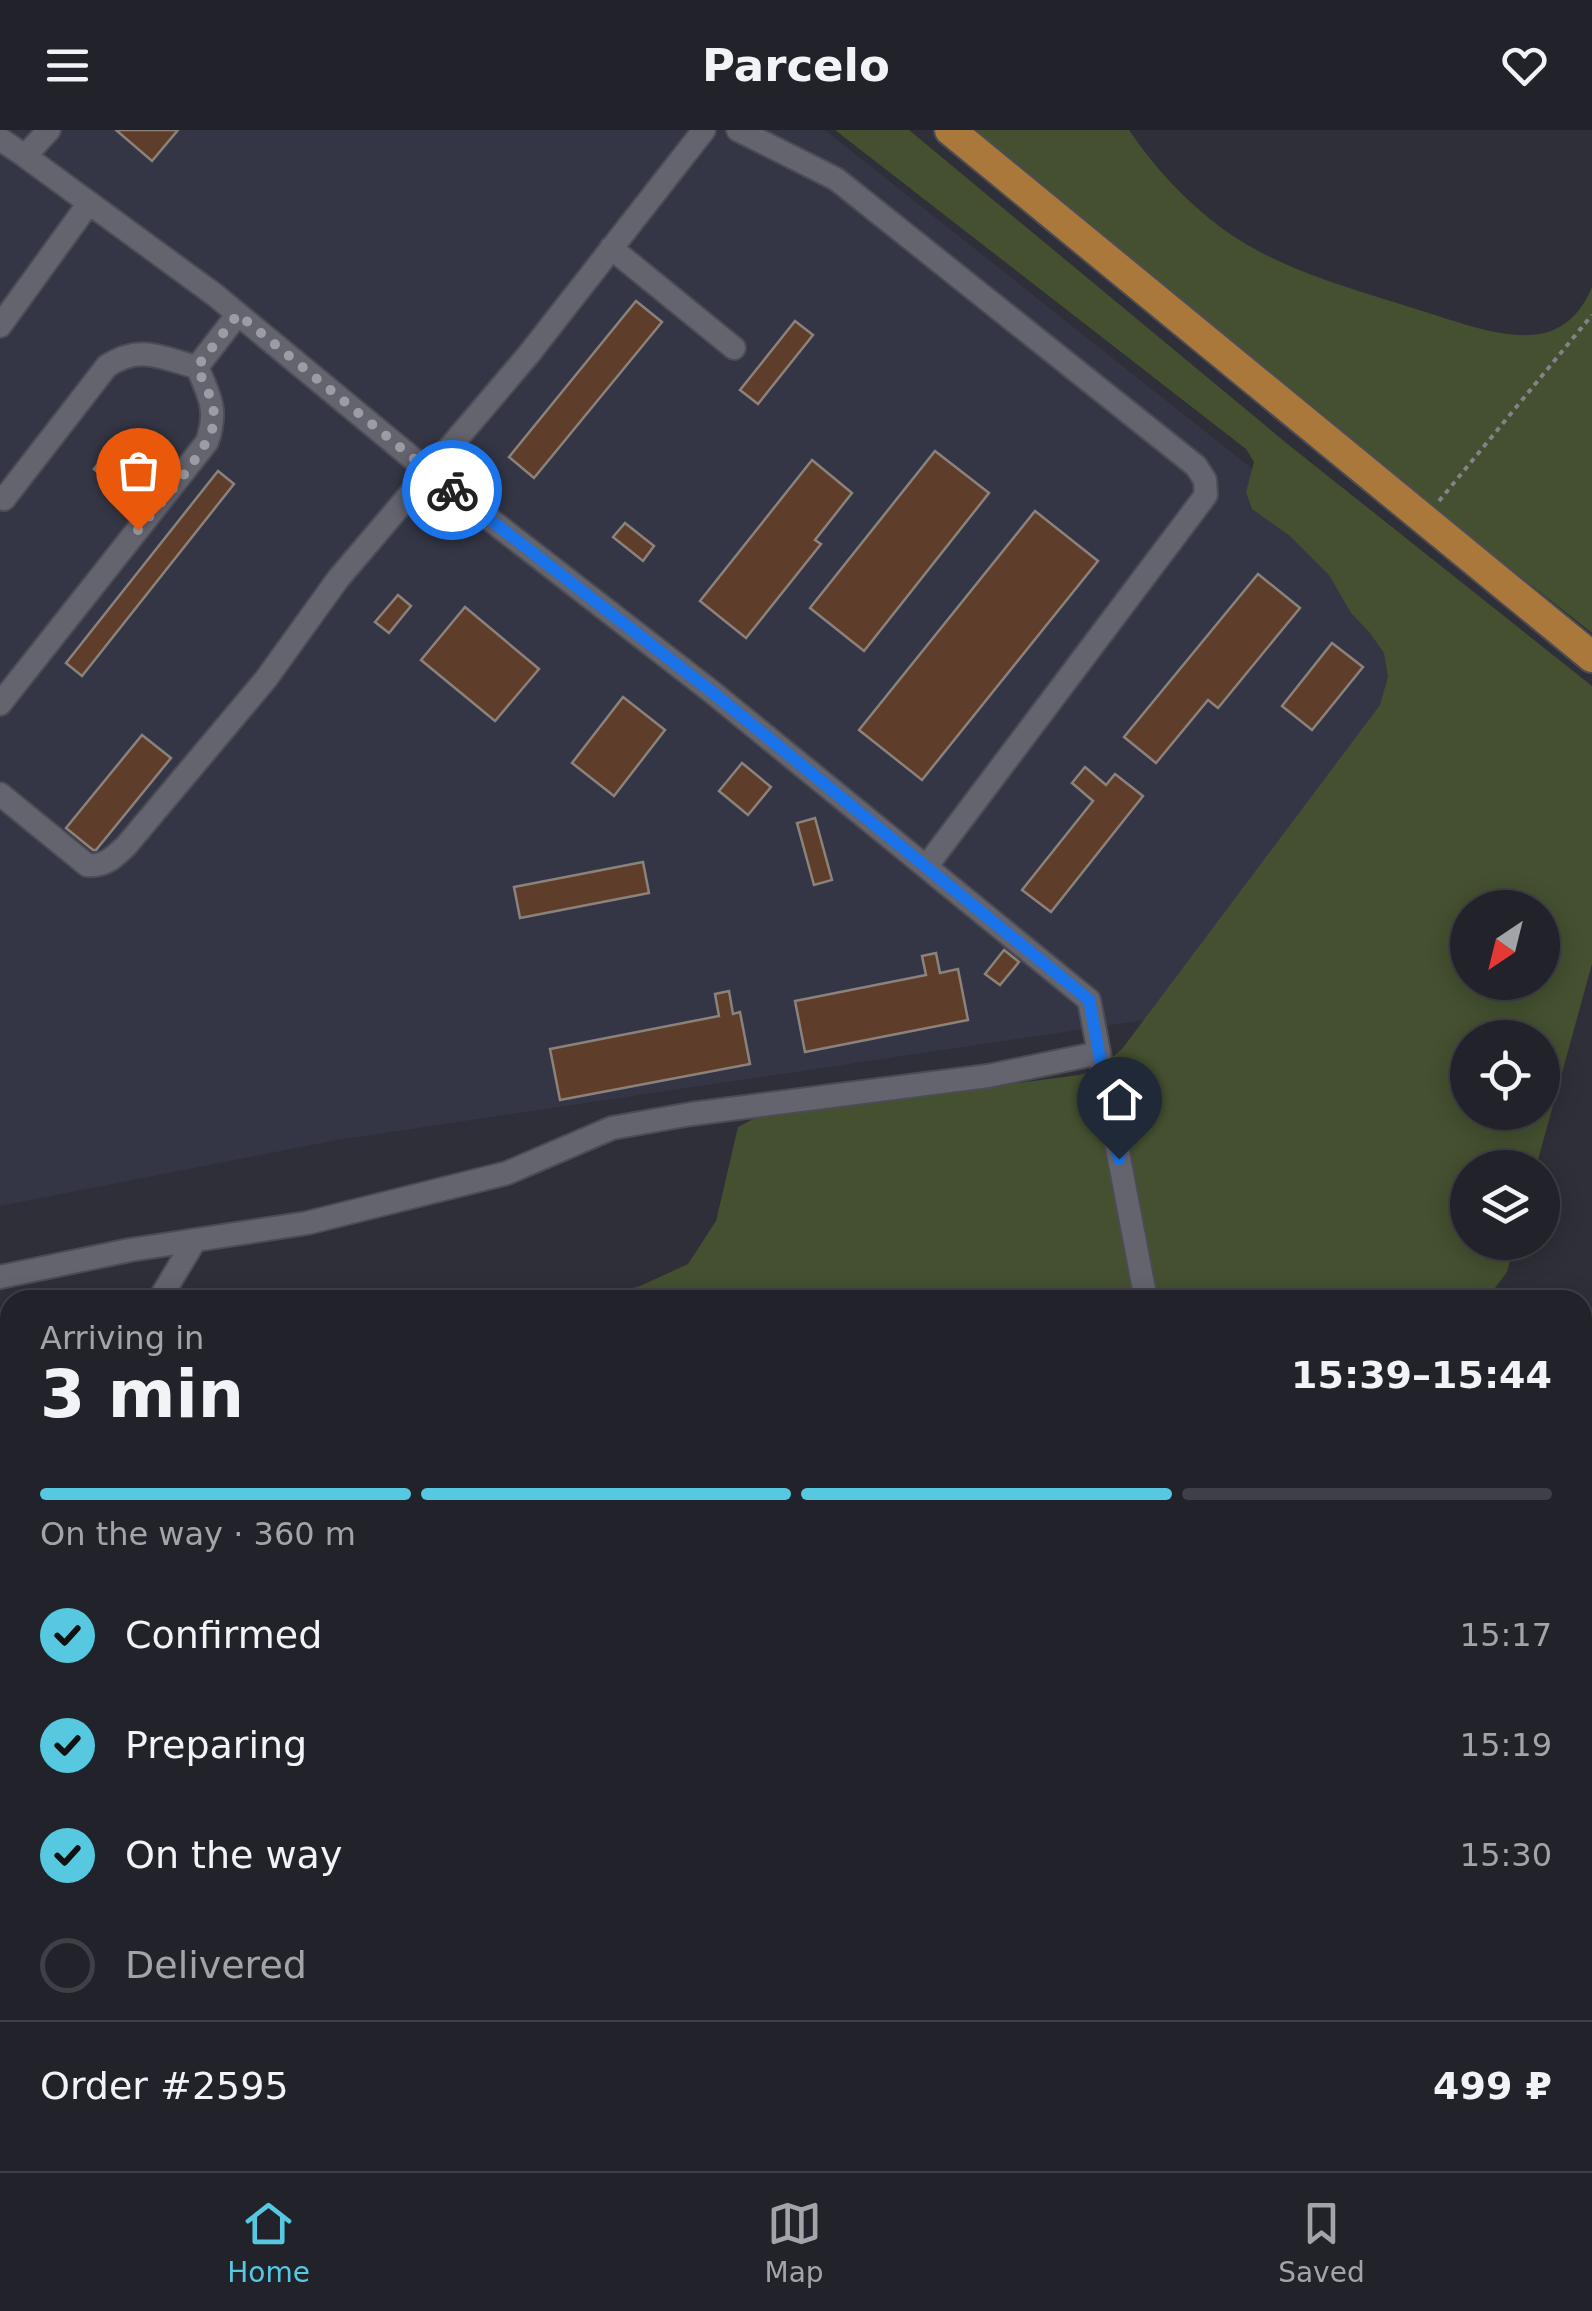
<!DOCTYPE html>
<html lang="en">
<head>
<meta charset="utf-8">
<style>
  body { margin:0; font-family:"DejaVu Sans",sans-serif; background:#2e2f36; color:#f1f3f6; height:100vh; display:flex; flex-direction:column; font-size:38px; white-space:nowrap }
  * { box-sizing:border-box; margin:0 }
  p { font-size:32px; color:#a2a4a8 }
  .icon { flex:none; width:55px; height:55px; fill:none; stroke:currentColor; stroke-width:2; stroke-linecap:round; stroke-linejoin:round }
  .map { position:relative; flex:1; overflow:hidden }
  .drawer { position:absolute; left:0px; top:1160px; width:1592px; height:882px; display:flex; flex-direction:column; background:#22232a; border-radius:30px 30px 0 0; box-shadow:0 5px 25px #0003,0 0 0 2px #3f4047 }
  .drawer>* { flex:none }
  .needle { width:65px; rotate:215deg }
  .buttons { position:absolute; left:1450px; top:760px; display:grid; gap:20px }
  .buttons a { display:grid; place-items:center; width:110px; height:110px; border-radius:50%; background:#22232a; box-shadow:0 5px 25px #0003,0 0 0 2px #3f4047; font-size:50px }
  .pin { position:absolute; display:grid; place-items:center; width:85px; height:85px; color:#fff; margin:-102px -42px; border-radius:50% 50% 50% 0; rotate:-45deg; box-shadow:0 0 10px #0007 }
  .pin .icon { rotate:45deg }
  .courier { position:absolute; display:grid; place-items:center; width:100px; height:100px; margin:-50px; border:8px solid #1a73e8; border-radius:50%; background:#fff; color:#222; box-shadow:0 2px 12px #0007 }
  .overview em { font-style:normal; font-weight:700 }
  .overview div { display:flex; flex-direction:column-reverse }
  .overview { display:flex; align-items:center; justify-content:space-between; height:170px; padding:0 40px }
  h1 { font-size:65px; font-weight:700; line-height:75px }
  .bar { display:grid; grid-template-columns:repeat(4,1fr); gap:15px 10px; align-content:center; height:120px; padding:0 40px }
  .bar i { height:12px; border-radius:8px; background:#3f4047 }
  .bar .on { background:#56c9e1 }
  .bar p { grid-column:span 4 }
  .line { display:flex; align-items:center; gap:25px; padding:0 40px; border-top:2px solid #3f4047 }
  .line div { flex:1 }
  ol { padding:0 40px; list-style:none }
  li { display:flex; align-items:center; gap:30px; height:110px }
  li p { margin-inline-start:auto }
  li .icon { padding:10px; border-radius:50%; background:#56c9e1; color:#111; stroke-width:4 }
  li:last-child { color:#a2a4a8 }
  li i { width:55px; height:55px; border:5px solid #3f4047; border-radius:50% }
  header { display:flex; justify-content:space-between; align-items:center; height:130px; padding:0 40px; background:#22232a; font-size:45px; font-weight:700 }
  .dock { display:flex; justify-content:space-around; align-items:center; height:140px; border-top:2px solid #3f4047; background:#22232a; font-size:28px; color:#a2a4a8 }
  .dock a { display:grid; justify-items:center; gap:5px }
  .dock .on { color:#56c9e1 }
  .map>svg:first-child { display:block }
  .built { fill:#343645 }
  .green { fill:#445030; fill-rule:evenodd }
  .building { fill:#5e3e2a; stroke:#8c827c; stroke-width:2.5 }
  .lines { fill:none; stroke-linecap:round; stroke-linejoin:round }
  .minor-casing { stroke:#4c4d54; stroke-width:26 }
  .major-casing { stroke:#4c4d54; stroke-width:34 }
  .path { stroke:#81828a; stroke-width:4; stroke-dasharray:5 5; stroke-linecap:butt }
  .minor { stroke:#63646e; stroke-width:22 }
  .major { stroke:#aa783a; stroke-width:30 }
  .done { stroke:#9c9da4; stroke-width:10; stroke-dasharray:0 18 }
  .route { stroke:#1a73e8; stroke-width:12 }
</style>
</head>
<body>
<header><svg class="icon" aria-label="menu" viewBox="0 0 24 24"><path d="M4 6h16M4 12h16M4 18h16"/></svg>Parcelo<svg class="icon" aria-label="heart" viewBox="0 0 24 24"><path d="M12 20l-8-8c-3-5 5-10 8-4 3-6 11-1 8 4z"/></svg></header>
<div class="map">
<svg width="1592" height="2041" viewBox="0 0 1592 2041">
  <rect width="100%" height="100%" fill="#2e2f38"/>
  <path class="built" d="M 0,0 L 825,0 L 1265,349 L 1473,518 L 1145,890 L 337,1010 L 0,1076 Z"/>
  <path class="green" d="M 835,0 L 909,0 L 1290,316 L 1592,556 L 1592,834 L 1536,1037 L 1468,1038 L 1468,1112 L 1515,1113 L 1507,1142 L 1486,1170 L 591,1170 L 640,1156 L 688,1134 L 716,1091 L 738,997 L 757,987 L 1079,945 L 1098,939 L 1122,919 L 1380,575 L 1388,547 L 1384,523 L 1370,503 L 1351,483 L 1329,445 L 1290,406 L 1252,379 L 1246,362 L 1254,332 L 1246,319 ZM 1468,778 L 1542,778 L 1542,852 L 1468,852 ZM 1468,908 L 1542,908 L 1542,982 L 1468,982 Z
    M 973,0 L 1129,0 C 1154,37 1186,72 1223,99 C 1281,141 1352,158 1419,180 C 1452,190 1496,207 1530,205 C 1561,204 1581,184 1592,157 L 1592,503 L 1316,285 Z
    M 1592,1433 L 1592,1761 L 1583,1763 L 1582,1435 Z
    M 1339,2032 L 1345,2041 L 887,2041 L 884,2033 Z"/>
  <path class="building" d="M 116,0 L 178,0 L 152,31 Z
    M 636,171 L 662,192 L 534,348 L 509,327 Z
    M 795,191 L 813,205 L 758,274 L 740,260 Z
    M 121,305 L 155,332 L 128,367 L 94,339 Z
    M 935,321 L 989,363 L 864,521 L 810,478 Z
    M 812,330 L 852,363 L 815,410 L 821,414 L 746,508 L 700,471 Z
    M 218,341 L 234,354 L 82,546 L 66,533 Z
    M 1035,381 L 1098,431 L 922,650 L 859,600 Z
    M 625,393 L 654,416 L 643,431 L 613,407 Z
    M 1258,444 L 1300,478 L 1218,578 L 1208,570 L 1156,633 L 1124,607 Z
    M 398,465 L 411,476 L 389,503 L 375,492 Z
    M 465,477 L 539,539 L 495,591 L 421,530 Z
    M 1332,513 L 1363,537 L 1312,600 L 1282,576 Z
    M 623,567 L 665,600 L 614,666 L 572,633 Z
    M 142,605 L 171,628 L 96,720 L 93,720 L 66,698 Z
    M 742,633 L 771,657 L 748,685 L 719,661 Z
    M 1085,637 L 1106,655 L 1115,644 L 1143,666 L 1051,782 L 1022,760 L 1093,671 L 1072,653 Z
    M 815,688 L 832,750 L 814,755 L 797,693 Z
    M 643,732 L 649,763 L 520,788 L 514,757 Z
    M 1004,820 L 1019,832 L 1000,855 L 985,844 Z
    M 936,823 L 940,843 L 958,839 L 968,890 L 805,922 L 795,871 L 926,845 L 922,826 Z
    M 729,861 L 733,884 L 740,882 L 750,934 L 560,970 L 550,919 L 719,886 L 715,864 Z"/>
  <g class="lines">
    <g class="minor-casing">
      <path id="minor" d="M 738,0 L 836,49 L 1196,336 L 1205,350 L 1206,365 L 926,737
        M 0,9 L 25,26 L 49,0
        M 25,26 L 215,165 L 429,342 L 712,562 L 1089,870 L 1146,1170
        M 611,118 L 734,218
        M 0,196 L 89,73
        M 0,366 L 4,369 L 107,236 C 141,214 161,228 197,237 L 238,184
        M 0,574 L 207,312 C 218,280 210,267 197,237
        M 0,664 L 87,735 C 105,737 114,727 126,716 L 266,549 L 338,449 L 529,224 L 704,0
        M 0,1147 L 130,1120 L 307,1093 L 507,1043 L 612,998 L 691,984 L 988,946 L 1099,923
        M 159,1170 L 195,1110
        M 1493,2032 L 1507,2041"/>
    </g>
    <g class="major-casing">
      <path id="major" d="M 950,0 L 1592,527
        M 1582,1792 L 1592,1790
        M 534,2041 L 554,2032"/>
    </g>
    <path class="path" d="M 1439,371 L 1592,185"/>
    <use href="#minor" class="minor"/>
    <use href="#major" class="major"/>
  </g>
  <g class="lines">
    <path class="done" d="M 138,400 C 157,376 213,317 214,290 C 215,271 204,254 197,237 L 238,184 L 452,360"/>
    <path class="route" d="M 452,360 L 712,562 L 1089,870 L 1119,1029"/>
  </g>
</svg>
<div class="buttons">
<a><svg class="needle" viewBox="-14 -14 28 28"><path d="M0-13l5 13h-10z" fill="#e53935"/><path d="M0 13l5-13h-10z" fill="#a2a4a8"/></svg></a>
<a><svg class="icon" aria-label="locate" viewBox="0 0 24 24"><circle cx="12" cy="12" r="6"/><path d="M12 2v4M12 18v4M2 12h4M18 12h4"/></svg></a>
<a><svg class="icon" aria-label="layers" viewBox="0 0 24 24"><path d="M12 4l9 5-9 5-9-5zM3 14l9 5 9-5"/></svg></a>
</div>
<div class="pin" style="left:138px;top:400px;background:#ea580c"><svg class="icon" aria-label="bag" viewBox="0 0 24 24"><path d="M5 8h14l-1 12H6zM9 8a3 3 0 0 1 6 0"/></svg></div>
<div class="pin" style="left:1119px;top:1029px;background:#1f2937"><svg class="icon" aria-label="home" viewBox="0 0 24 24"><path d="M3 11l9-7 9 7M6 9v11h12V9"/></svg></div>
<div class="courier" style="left:452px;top:360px"><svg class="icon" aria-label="bike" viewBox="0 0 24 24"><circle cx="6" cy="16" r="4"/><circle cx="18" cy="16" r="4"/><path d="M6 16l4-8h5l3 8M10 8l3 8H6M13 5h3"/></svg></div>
<section class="drawer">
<div class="overview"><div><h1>3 min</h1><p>Arriving in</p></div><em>15:39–15:44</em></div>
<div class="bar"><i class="on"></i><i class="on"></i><i class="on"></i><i></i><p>On the way · 360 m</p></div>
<ol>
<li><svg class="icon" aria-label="check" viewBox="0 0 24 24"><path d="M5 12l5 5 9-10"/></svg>Confirmed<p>15:17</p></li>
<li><svg class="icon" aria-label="check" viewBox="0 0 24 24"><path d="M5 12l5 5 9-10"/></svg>Preparing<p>15:19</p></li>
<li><svg class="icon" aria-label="check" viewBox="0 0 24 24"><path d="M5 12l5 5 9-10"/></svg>On the way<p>15:30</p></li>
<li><i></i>Delivered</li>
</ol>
<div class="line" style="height:130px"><div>Order #2595</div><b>499 ₽</b></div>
</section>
</div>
<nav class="dock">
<a class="on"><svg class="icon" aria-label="home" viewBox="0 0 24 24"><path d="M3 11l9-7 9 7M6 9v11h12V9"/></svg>Home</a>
<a><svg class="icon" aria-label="map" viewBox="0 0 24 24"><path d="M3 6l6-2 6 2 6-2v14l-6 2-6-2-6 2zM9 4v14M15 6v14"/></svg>Map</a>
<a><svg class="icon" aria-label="saved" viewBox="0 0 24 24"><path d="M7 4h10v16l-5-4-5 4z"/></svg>Saved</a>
</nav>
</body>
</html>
